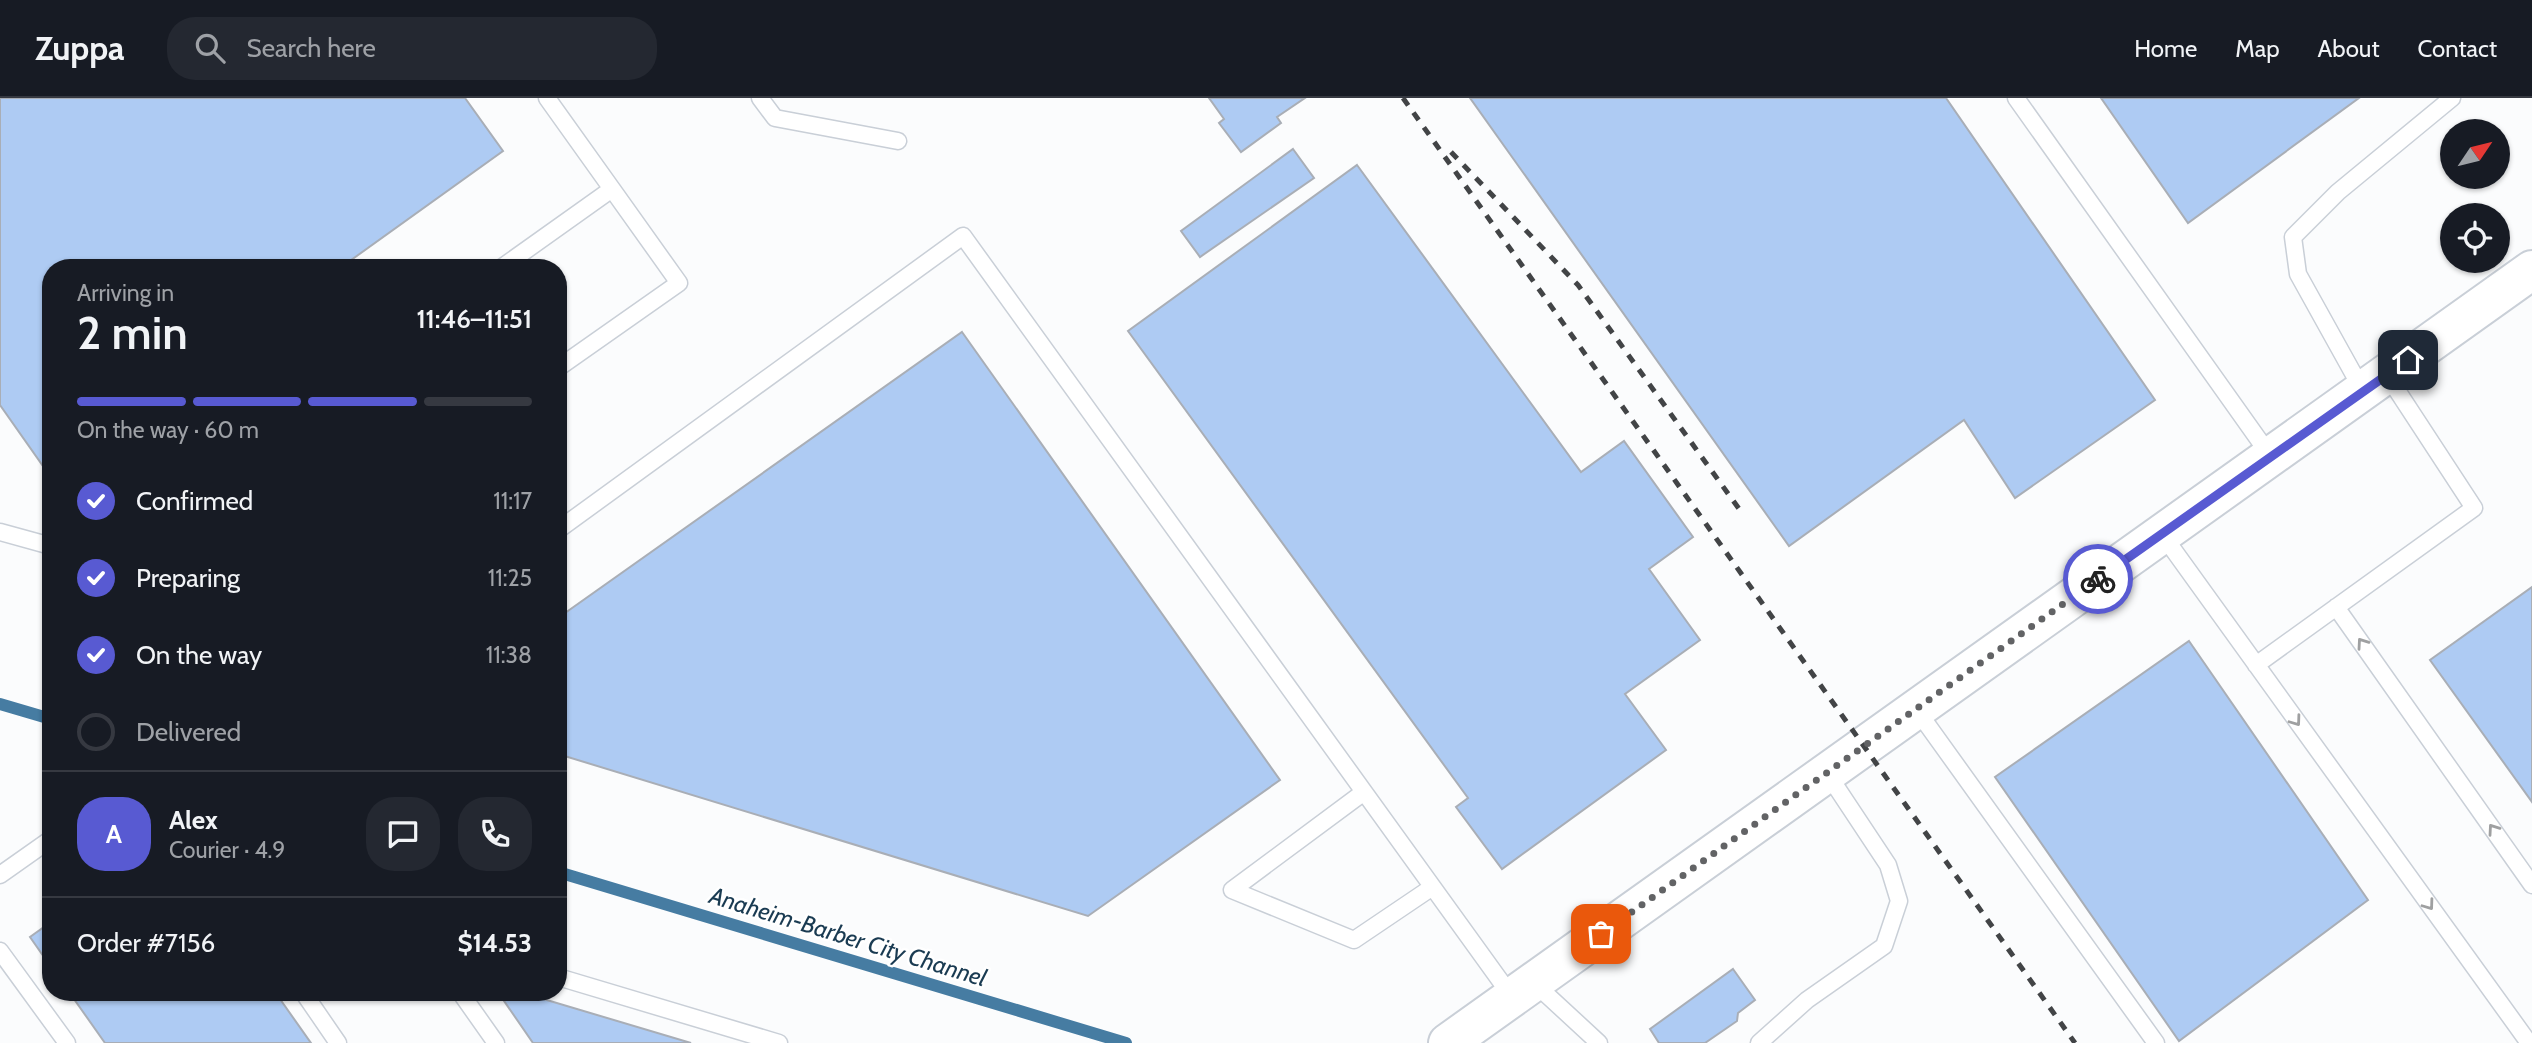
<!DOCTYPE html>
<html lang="en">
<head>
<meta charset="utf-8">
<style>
  body { margin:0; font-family:Cabin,sans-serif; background:#242831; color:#f1f3f6; height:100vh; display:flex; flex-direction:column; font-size:26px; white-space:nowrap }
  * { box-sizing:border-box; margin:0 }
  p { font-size:23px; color:#9ea1a6 }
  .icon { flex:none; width:38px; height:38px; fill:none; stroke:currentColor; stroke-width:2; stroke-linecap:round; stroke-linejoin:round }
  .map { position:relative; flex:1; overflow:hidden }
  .sheet { position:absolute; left:42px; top:161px; width:525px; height:742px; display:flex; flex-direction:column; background:#171b24; border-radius:28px; box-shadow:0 2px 5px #0004 }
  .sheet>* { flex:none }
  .needle { width:46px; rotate:55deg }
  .fabs { position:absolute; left:2440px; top:21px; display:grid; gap:14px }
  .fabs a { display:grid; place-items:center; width:70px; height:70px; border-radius:50%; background:#171b24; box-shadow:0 2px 5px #0004; font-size:35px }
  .pin { position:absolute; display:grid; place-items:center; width:60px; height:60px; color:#fff; margin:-30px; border-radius:14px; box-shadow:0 4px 10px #0006 }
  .courier { position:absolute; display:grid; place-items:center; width:70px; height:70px; margin:-35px; border:5px solid #585ad2; border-radius:50%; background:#fff; color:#222; box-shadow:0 2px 9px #0007 }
  .headline em { font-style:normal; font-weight:600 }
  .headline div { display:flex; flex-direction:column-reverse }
  .headline { display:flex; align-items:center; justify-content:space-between; height:119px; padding:0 35px }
  h1 { font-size:46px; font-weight:600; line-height:52px }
  .bar { display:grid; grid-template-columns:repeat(4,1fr); gap:10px 7px; align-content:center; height:84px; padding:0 35px }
  .bar i { height:9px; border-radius:5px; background:#363941 }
  .bar .on { background:#585ad2 }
  .bar p { grid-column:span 4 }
  .line { display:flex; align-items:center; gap:18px; padding:0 35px; border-top:2px solid #363941 }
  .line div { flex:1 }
  .round { display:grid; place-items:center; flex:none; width:74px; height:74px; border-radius:28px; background:#242831 }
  ol { padding:0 35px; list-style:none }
  li { display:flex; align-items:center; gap:21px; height:77px }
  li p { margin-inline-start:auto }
  li .icon { padding:7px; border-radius:50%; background:#585ad2; color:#fff; stroke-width:4 }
  li:last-child { color:#9ea1a6 }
  li i { width:38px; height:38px; border:4px solid #363941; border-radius:50% }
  header { display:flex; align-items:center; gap:42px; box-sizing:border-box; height:98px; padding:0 35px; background:#171b24; border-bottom:2px solid #363941 }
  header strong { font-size:33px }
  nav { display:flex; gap:38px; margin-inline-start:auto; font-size:24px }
  .search { width:490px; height:63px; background:#242831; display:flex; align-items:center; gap:18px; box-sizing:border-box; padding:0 24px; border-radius:28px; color:#9ea1a6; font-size:26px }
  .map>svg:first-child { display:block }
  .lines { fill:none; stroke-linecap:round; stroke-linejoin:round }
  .stream { stroke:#467ca2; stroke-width:12 }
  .building { fill:#aecbf3; stroke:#a9aeb6; stroke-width:2 }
  .lane-casing { stroke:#c9cfd7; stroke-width:19 }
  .secondary-casing { stroke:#c9cfd7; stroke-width:42 }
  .lane { stroke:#fff; stroke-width:16 }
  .secondary { stroke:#fff; stroke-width:38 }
  .rail { stroke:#424446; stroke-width:5; stroke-dasharray:9 9; stroke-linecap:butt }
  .oneway { stroke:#9fa0a1 }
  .done { stroke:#626365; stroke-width:7; stroke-dasharray:0 12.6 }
  .route { stroke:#585ad2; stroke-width:9 }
  .labels { text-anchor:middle; stroke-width:5; stroke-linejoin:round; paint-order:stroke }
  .water-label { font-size:24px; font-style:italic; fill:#1a3b52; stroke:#fff }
</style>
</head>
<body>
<header>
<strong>Zuppa</strong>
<div class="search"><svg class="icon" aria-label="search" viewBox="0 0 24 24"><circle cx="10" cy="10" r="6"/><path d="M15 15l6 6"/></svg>Search here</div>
<nav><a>Home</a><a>Map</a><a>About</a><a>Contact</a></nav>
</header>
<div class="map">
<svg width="2532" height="945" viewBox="0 0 2532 945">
  <rect width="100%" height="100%" fill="#fbfcfd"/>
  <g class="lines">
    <path class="stream" d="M 0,606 L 51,621
      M 558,774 L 1126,945"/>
  </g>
  <path class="building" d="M 0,0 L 465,0 L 503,53 L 340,170 L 51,170 L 50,378 L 0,307 Z
    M 1209,0 L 1305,0 L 1277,19 L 1281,25 L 1241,54 L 1219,25 L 1224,21 Z
    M 1470,0 L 1946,0 L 2155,302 L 2015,400 L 1964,322 L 1789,448 Z
    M 2101,0 L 2359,0 L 2188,125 Z
    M 1293,51 L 1314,80 L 1200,159 L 1181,133 Z
    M 1357,67 L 1581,374 L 1624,343 L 1693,439 L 1649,471 L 1700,542 L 1625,596 L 1666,652 L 1502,771 L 1456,709 L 1468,700 L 1128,233 Z
    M 962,234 L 1280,682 L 1088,818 L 558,656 L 558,520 Z
    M 2532,489 L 2532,704 L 2430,562 Z
    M 2189,543 L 2368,802 L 2179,943 L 1995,679 Z
    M 51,824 L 51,869 L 30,839 Z
    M 1733,871 L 1755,902 L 1738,915 L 1737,923 L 1705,945 L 1659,945 L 1650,931 Z
    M 69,894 L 275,894 L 311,945 L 105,945 Z
    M 511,894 L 520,894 L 691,945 L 533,945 L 502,900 Z"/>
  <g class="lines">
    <g class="lane-casing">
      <path id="lane" d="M 760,0 L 775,20 L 898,43
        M 2016,0 L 2271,359
        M 501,170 L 612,91 L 547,0
        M 558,270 L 679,185 L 612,91
        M 2363,293 L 2298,176 L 2293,139 L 2338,94 L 2452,0
        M 558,432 L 963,138 L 1512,899
        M 0,434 L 51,448
        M 2162,436 L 2529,945
        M 2336,509 L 2532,787
        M 2256,567 L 2474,410 L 2387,277
        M 1916,611 L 2156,945
        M 1364,694 L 1232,792 L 1354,842 L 1431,790
        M 0,777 L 51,741
        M 0,853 L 67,945
        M 558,879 L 779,945
        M 1533,884 L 1599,945
        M 303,894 L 338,945
        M 460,894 L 496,945
        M 1759,945 L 1807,902 L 1884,848 L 1899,803 L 1888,767 L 1827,675"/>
    </g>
    <g class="secondary-casing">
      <path id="secondary" d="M 1448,945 L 2532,172"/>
    </g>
    <use href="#lane" class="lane"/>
    <use href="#secondary" class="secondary"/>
    <path class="rail" d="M 1403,0 L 2075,945
      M 1451,54 L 1578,187 L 1742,415"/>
  </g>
  <defs><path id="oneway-chevron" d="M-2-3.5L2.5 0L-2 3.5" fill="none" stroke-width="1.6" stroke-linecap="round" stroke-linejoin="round" transform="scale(1.75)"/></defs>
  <g class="oneway">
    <use href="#oneway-chevron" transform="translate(2362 545) rotate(-125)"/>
    <use href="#oneway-chevron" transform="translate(2296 623) rotate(54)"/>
    <use href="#oneway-chevron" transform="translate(2493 731) rotate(-125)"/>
    <use href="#oneway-chevron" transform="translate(2429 807) rotate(54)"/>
  </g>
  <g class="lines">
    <path class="done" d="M 1601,836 L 2098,481"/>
    <path class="route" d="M 2098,481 L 2408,262"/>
  </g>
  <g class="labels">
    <g class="water-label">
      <text transform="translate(848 839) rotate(17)" y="8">Anaheim-Barber City Channel</text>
    </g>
  </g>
</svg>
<div class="fabs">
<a><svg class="needle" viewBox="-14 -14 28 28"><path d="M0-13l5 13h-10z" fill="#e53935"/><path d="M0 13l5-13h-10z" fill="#9ea1a6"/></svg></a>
<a><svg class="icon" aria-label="locate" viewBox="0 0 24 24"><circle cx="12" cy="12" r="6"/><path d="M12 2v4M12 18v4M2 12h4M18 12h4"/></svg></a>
</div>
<div class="pin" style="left:1601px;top:836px;background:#ea580c"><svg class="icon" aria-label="bag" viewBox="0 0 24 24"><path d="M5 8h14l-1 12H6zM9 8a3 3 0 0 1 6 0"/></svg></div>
<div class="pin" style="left:2408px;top:262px;background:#1f2937"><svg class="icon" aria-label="home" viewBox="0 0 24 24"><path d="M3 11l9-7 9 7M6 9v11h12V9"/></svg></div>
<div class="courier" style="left:2098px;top:481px"><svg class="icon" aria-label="bike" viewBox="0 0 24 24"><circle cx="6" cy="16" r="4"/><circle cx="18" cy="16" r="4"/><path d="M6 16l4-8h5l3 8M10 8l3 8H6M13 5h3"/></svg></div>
<section class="sheet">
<div class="headline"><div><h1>2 min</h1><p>Arriving in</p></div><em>11:46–11:51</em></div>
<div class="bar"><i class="on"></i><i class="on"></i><i class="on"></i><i></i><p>On the way · 60 m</p></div>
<ol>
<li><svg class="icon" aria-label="check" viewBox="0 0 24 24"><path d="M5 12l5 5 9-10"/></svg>Confirmed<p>11:17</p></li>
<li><svg class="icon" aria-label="check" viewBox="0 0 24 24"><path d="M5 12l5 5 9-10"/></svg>Preparing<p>11:25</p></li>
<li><svg class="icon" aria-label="check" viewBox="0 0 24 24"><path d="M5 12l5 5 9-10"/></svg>On the way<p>11:38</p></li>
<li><i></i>Delivered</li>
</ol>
<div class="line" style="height:126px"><b class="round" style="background:#585ad2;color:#fff">A</b><div><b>Alex</b><p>Courier · 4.9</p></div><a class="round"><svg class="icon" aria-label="chat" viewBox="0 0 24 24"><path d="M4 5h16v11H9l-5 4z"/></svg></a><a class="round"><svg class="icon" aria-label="phone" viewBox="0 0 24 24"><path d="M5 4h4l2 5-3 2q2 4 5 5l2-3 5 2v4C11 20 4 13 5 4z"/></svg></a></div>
<div class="line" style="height:91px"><div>Order #7156</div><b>$14.53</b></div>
</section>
</div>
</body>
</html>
